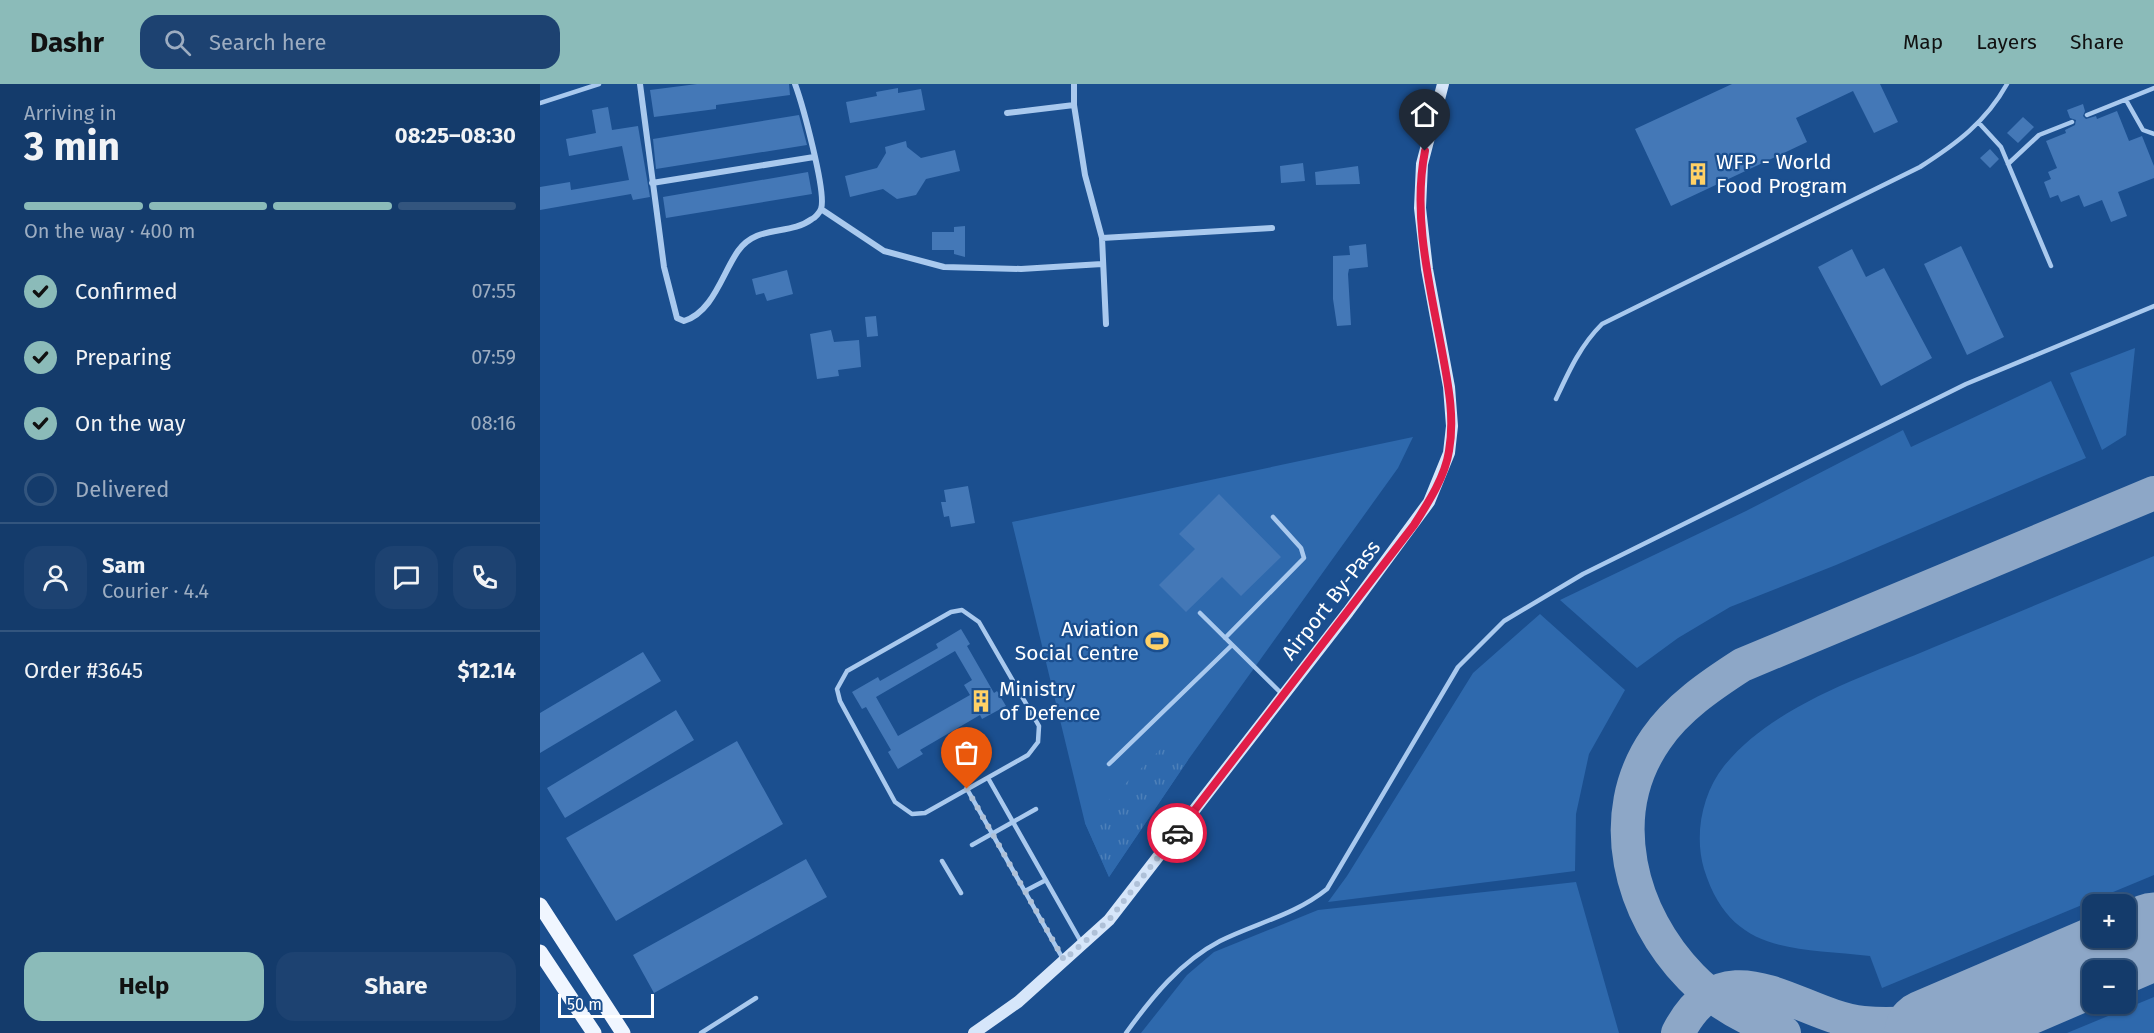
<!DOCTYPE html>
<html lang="en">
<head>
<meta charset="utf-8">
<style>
  body { margin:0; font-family:"Fira Sans",sans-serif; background:#1d4271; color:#f1f3f6; height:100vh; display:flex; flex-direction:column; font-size:22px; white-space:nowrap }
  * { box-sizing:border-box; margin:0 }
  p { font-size:20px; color:#9dadc1 }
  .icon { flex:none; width:33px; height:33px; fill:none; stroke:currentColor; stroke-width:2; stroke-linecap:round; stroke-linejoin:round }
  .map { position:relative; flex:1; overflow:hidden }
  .drawer { display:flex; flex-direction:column; background:#143b6b; width:540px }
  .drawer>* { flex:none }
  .buttons { position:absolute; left:1542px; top:810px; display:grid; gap:12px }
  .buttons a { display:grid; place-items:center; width:54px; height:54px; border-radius:12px; background:#143b6b; box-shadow:0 2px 4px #0004,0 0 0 2px #33557e; font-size:30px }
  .scale { position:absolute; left:18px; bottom:15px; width:96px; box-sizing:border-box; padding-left:6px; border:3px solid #fff; border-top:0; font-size:16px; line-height:21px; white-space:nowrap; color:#fff; -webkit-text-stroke:4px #1b4f8f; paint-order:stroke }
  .pin { position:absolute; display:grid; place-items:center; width:51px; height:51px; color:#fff; margin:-62px -26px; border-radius:50% 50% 50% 0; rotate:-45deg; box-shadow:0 0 6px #0007 }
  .pin .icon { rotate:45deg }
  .courier { position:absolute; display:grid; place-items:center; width:60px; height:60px; margin:-30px; border:4px solid #e11d48; border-radius:50%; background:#fff; color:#222; box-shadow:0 2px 8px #0007 }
  .overview em { font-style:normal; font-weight:700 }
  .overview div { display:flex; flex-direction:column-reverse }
  .overview { display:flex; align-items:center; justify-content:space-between; height:102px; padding:0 24px }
  h1 { font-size:39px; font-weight:700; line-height:45px }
  .bar { display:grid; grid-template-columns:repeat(4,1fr); gap:9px 6px; align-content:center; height:72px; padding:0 24px }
  .bar i { height:8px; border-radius:4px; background:#33557e }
  .bar .on { background:#8bbbb9 }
  .bar p { grid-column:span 4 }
  .line { display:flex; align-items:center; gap:15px; padding:0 24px; border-top:2px solid #33557e }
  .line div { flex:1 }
  .round { display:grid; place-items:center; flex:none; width:63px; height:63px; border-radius:18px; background:#1d4271 }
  ol { padding:0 24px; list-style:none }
  li { display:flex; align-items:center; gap:18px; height:66px }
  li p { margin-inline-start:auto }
  li .icon { padding:6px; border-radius:50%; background:#8bbbb9; color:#111; stroke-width:4 }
  li:last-child { color:#9dadc1 }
  li i { width:33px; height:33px; border:3px solid #33557e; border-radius:50% }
  .primary-button { display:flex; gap:12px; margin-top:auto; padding:12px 24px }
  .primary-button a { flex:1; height:69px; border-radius:18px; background:#8bbbb9; color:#111; font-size:24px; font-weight:700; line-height:69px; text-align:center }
  .primary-button a+a { background:#1d4271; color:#f1f3f6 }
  header { display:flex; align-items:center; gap:36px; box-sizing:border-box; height:84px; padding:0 30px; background:#8bbbb9; color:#111 }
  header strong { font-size:28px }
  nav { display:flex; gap:33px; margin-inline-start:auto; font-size:21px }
  .search { width:420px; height:54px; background:#1d4271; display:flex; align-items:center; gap:15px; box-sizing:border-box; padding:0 21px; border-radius:18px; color:#9dadc1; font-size:22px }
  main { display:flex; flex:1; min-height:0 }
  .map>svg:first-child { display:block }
  .grass { fill:#2e69ad }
  .park { fill:url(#park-tufts) }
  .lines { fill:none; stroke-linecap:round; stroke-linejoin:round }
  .taxiway { stroke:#8da7c7; stroke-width:34 }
  .runway { stroke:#8da7c7; stroke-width:87 }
  .building { fill:#4478b7; fill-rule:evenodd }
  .service { stroke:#a9c9ee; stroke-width:4.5 }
  .minor { stroke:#a9c9ee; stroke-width:6 }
  .secondary { stroke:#d6e6fa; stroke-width:12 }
  .primary { stroke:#f0f6ff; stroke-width:15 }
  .done { stroke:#afc1d8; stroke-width:6; stroke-dasharray:0 10.8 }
  .route { stroke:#e11d48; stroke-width:8 }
  .labels { text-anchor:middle; stroke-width:4.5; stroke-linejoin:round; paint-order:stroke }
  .poi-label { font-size:21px; fill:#fff; stroke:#1b4f8f; text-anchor:start }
  .street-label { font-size:21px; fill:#fff; stroke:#1b4f8f }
</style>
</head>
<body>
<header>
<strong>Dashr</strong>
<div class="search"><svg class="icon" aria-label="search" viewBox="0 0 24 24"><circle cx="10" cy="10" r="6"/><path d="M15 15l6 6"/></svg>Search here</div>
<nav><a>Map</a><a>Layers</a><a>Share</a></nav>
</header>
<main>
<section class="drawer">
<div class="overview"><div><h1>3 min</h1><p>Arriving in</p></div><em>08:25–08:30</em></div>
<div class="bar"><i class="on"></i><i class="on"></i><i class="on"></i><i></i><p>On the way · 400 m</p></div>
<ol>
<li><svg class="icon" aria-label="check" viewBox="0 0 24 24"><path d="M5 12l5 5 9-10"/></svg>Confirmed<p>07:55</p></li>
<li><svg class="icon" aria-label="check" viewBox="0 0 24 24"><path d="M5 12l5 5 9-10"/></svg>Preparing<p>07:59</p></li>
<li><svg class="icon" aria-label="check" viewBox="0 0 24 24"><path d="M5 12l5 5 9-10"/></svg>On the way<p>08:16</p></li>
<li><i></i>Delivered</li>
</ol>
<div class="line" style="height:108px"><a class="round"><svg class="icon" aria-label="person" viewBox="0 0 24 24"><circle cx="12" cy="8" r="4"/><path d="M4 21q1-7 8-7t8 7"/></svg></a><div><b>Sam</b><p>Courier · 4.4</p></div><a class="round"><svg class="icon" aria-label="chat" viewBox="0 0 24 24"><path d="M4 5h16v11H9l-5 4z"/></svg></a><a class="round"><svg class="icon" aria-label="phone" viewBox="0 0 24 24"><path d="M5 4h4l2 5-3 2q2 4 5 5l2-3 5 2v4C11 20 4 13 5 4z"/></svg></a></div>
<div class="line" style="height:78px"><div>Order #3645</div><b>$12.14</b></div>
<div class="primary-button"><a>Help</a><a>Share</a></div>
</section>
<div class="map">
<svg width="1614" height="949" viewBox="0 0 1614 949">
  <defs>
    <pattern id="park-tufts" width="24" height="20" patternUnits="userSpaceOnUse" patternTransform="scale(1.5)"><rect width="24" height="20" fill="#2e69ad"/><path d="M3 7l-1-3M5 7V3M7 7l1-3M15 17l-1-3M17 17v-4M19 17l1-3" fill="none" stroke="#4d80b9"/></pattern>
  </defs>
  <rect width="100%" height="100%" fill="#1b4f8f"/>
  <path class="grass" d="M 1595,264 L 1586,351 L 1562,366 L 1530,289 Z
    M 1511,297 L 1546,374 L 1296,481 L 1190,523 L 1138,554 L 1097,584 L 1020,516 L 1206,427 L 1363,346 L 1371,363 Z
    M 873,353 L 858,384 L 648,676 L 569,793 L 545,739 L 472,438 Z
    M 1614,472 L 1614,791 L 1342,904 L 1330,872 C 1255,863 1191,872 1164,785 C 1154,751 1162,710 1184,682 C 1235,619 1332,590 1404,559 C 1474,530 1544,501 1614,472 Z
    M 1000,530 L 1085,606 L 1049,670 L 1036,730 L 1035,787 L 788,818 L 807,792 L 933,589 Z
    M 1036,798 L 1079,949 L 601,949 L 647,891 L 674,868 L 778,826 Z
    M 1614,913 L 1614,949 L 1527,949 Z"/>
  <path class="park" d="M 628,658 L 648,676 L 569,793 L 545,739 Z"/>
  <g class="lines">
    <path class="taxiway" d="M 1138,949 C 1186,856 1257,932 1323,939 C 1375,944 1417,932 1465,914
      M 1244,949 C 1210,937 1176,919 1151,893 C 1090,831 1063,731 1116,655 C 1137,624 1171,601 1202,581 L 1614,409"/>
    <path class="runway" d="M 1388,949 L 1614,852"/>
  </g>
  <path class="building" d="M 157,0 L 249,0 L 250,11 L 176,21 L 176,25 L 114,33 L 110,6 Z
    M 1192,0 L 1340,0 L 1358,38 L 1334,49 L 1313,7 L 1256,34 L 1267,58 L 1131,122 L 1095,45 Z
    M 358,4 L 358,9 L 381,5 L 385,26 L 310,39 L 306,18 L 337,12 L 336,8 Z
    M 1543,20 L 1545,27 L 1543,32 L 1546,35 L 1556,32 L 1557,35 L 1577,27 L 1589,57 L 1602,52 L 1614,82 L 1614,94 L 1578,108 L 1587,132 L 1571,138 L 1562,116 L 1544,123 L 1539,111 L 1521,118 L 1518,111 L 1510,114 L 1504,98 L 1511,95 L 1508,88 L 1517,84 L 1506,57 L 1526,49 L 1525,46 L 1535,41 L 1536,36 L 1530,34 L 1527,26 Z
    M 68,23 L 72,46 L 98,42 L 110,113 L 93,116 L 91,110 L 0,126 L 0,103 L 30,98 L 31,106 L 89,96 L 82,62 L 29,72 L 26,55 L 56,49 L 52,26 Z
    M 259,31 L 267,61 L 116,85 L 113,55 Z
    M 1483,33 L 1494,43 L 1478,59 L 1467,49 Z
    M 366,57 L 367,63 L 381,74 L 415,66 L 420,87 L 386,95 L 376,111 L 357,115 L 343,105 L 310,113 L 305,92 L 337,84 L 346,69 L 345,63 Z
    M 1450,65 L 1459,75 L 1450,84 L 1440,74 Z
    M 763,79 L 765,97 L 741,99 L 740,82 Z
    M 818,82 L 820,100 L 776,101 L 775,88 Z
    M 268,88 L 272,110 L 126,134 L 123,113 Z
    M 425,142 L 425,173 L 414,170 L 414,166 L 392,166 L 392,148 L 414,148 L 414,143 Z
    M 826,160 L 828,183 L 809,185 L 808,190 L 811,241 L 797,242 L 793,215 L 793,172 L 810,171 L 809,162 Z
    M 1421,162 L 1464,253 L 1427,271 L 1384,180 Z
    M 1312,165 L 1326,193 L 1344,184 L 1392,274 L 1341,302 L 1278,183 Z
    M 247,186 L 253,210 L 227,217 L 224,209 L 216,211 L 212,195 Z
    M 336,232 L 338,252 L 327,253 L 325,233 Z
    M 291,246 L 294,258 L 319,256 L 321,283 L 298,286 L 299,292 L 277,295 L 270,250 Z
    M 428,402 L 435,439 L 411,443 L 409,432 L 404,433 L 401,418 L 406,418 L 404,406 Z
    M 679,410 L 741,473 L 701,512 L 682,493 L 646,528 L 619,501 L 655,465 L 639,450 Z
    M 421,545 L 430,560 L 427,562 L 454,609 L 457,607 L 466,622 L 442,635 L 440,631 L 380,666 L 383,670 L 358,685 L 348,668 L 351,666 L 326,623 L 322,625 L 312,608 L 338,593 L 340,597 L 398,564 L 396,560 ZM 415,567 L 432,596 L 424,601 L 430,611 L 358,652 L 336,613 Z
    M 103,568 L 121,597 L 0,669 L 0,629 Z
    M 136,626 L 154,656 L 25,734 L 7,704 Z
    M 197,657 L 243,740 L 76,837 L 26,754 Z
    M 266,775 L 287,813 L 114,909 L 93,871 Z"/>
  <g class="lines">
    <path class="service" d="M 1586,16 L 1603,46 L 1614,50
      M 0,19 L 59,0
      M 1547,31 L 1614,4
      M 1439,39 L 1461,63 L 1511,182
      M 1468,80 L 1499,51 L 1532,38
      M 1016,315 C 1029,287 1040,262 1062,240 L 1380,83 C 1416,60 1446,38 1467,0
      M 422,526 L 439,538 L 499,642 L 498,658 L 488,671 L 385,729 L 372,730 L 355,718 L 300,617 L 297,605 L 307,587 L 411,528 Z
      M 660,529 L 742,610
      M 685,554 L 764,474 L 761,464 L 733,433
      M 569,680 L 692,561
      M 448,694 L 541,858
      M 427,705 L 523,875
      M 432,761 L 496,725
      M 402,777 L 421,809
      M 485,807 L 506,796
      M 161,949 L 216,914
      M 586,949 C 612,913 640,878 680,857 C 716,839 755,831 787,805 L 918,583 L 964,537 L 1043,490 L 1426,300 L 1614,222"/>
    <path class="minor" d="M 100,0 L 124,183 L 137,234 L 144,237 C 173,228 182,190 198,167 C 217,140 249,152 272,135 C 275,134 280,128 281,125 C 287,109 262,19 255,0
      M 534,0 L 534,21 L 545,91 L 562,154 L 566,240
      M 467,29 L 534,21
      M 112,99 L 274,73
      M 281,125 L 344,167 L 404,183 L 481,185 L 562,180
      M 562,154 L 732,144"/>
    <path class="secondary" d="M 434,949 L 478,918 L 569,836 L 808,528 L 889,418 L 909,369 L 912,342 L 909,303 L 887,185 L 880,124 L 882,80 L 903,0"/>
    <path class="primary" d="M 0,821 L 83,949
      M 0,868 L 54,949"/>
  </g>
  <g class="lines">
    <path class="done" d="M 427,705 L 524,876 L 569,836 L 637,749"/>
    <path class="route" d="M 637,749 L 874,441 C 888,419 905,393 909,367 C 915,333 908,300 902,267 C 890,202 872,132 885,67"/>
  </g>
  <defs>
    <g id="building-bare" transform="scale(1.8)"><path d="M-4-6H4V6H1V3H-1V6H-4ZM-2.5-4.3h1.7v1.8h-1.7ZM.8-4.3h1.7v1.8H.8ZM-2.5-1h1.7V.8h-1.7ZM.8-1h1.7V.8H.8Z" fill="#ffd166" stroke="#1b4f8f" stroke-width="2.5" paint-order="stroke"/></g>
    <g id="stadium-bare" transform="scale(1.8)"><path d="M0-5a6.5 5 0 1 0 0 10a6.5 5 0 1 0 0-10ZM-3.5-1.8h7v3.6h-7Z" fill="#ffd166" stroke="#1b4f8f" stroke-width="2.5" paint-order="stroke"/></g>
  </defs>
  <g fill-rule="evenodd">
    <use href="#building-bare" x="1158" y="90"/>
    <use href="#stadium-bare" x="617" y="557"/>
    <use href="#building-bare" x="441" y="617"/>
  </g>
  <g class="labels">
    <g class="poi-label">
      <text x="1176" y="85">WFP - World<tspan x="1176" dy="24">Food Program</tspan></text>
      <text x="599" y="552" text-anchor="end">Aviation<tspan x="599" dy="24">Social Centre</tspan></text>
      <text x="459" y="612">Ministry<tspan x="459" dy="24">of Defence</tspan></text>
    </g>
    <g class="street-label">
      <text transform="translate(791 516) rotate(-52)" y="7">Airport By-Pass</text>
    </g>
  </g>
</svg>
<div class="buttons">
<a>+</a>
<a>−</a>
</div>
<div class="scale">50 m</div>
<div class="pin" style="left:427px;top:705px;background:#ea580c"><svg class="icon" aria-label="bag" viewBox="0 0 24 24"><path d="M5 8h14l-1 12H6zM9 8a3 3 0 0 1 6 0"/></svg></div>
<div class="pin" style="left:885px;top:67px;background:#1f2937"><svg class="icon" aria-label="home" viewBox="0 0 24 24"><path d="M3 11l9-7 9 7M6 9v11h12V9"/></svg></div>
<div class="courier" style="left:637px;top:749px"><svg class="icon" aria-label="car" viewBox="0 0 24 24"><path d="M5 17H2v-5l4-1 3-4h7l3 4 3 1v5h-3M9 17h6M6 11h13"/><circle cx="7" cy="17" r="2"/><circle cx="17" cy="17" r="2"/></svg></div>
</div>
</main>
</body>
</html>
